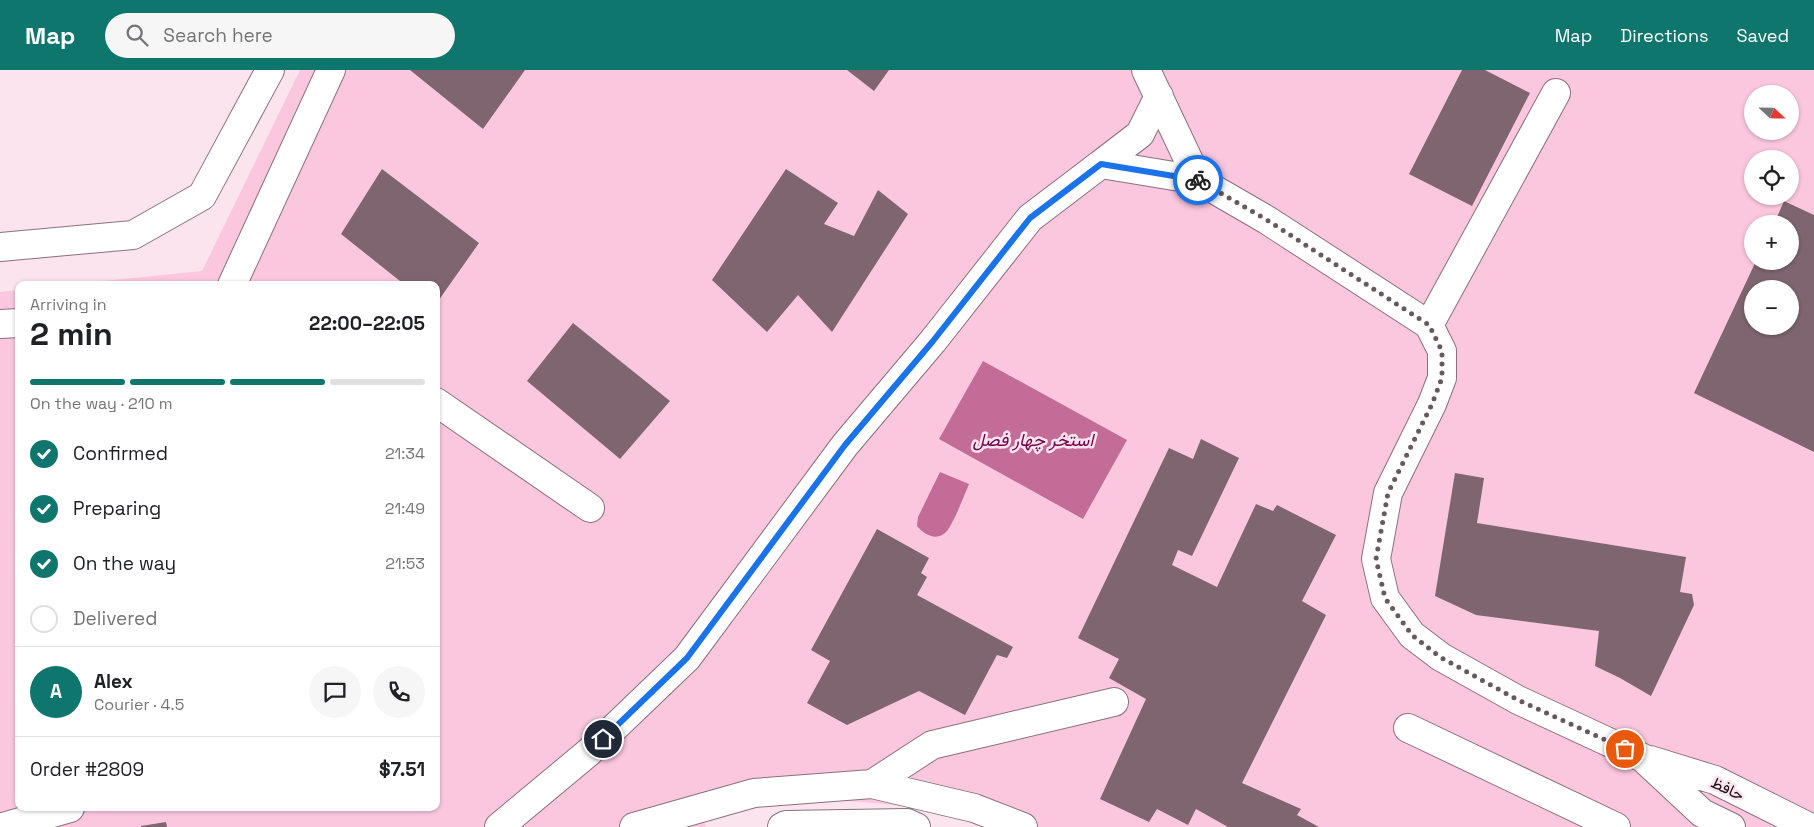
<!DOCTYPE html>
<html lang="en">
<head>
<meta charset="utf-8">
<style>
  body { margin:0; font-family:"Space Grotesk",Vazirmatn,sans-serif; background:#f6f6f6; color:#202124; height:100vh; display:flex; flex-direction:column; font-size:19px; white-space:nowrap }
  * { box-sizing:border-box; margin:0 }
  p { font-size:16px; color:#757577 }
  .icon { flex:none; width:28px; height:28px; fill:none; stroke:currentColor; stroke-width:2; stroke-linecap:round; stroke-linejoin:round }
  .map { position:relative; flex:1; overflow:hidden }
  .panel { position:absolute; left:15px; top:211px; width:425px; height:530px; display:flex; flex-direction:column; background:#fff; border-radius:10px; box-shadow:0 1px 4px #0004 }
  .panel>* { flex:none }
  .needle { width:32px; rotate:112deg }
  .buttons { position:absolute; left:1744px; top:15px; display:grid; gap:10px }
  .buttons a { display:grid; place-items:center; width:55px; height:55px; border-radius:50%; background:#fff; box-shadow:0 1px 4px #0004; font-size:25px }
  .pin { position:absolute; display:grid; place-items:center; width:42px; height:42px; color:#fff; margin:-21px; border:2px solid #fff; border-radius:50%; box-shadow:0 1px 5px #0007 }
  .courier { position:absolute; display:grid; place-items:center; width:50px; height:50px; margin:-25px; border:4px solid #1a73e8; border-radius:50%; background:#fff; color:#222; box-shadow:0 1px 6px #0007 }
  .headline em { font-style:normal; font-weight:800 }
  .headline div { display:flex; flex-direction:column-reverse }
  .headline { display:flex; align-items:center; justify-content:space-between; height:85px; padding:0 15px }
  h1 { font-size:32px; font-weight:800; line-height:38px }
  .bar { display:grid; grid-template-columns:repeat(4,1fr); gap:8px 5px; align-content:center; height:60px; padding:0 15px }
  .bar i { height:6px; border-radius:4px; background:#e0e0e0 }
  .bar .on { background:#0f766e }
  .bar p { grid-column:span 4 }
  .line { display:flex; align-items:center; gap:12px; padding:0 15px; border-top:1px solid #e0e0e0 }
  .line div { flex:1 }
  .round { display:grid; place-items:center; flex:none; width:52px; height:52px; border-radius:26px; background:#f6f6f6 }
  ol { padding:0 15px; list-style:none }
  li { display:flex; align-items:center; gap:15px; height:55px }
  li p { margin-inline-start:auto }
  li .icon { padding:5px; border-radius:50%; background:#0f766e; color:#fff; stroke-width:4 }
  li:last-child { color:#757577 }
  li i { width:28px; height:28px; border:2px solid #e0e0e0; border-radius:50% }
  header { display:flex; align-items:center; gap:30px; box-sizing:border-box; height:70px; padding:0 25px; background:#0f766e; color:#fff }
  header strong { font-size:24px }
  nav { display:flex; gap:28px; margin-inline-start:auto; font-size:18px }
  .search { width:350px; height:45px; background:#f6f6f6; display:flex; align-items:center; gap:12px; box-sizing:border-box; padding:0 18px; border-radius:28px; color:#757577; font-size:19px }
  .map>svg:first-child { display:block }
  .green { fill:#fbc7df; fill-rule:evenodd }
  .water { fill:#c36c98 }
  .building { fill:#7e6570; fill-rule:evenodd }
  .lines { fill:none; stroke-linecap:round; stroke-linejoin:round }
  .minor-casing { stroke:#8a707b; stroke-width:30 }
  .minor { stroke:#fff; stroke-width:28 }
  .done { stroke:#68595f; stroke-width:5; stroke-dasharray:0 9 }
  .route { stroke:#1a73e8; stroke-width:6 }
  .labels { text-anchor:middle; stroke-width:5; stroke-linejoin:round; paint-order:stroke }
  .street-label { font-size:16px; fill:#180e12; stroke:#fce4ef }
  .water-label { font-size:18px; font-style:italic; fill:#73004b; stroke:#fce4ef }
</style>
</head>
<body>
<header>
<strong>Map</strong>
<div class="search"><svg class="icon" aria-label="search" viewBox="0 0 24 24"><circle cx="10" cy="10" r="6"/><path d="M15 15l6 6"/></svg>Search here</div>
<nav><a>Map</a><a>Directions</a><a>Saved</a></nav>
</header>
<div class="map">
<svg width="1814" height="757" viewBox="0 0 1814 757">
  <rect width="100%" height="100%" fill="#fce4ef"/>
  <path class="green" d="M 300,0 L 1814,0 L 1814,757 L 987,757 L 932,738 L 788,726 L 704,752 L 706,757 L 0,757 L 0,222 L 19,220 L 19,738 L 436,738 L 436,215 L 63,215 L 202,201 ZM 1752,24 L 1790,24 L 1790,61 L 1752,61 ZM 1752,89 L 1790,89 L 1790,126 L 1752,126 ZM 1752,154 L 1790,154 L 1790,191 L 1752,191 ZM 1752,219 L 1790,219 L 1790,256 L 1752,256 Z"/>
  <path class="water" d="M 983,291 L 1127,370 L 1083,449 L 939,369 Z
    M 940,402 L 969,414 C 964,426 954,452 947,461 C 938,472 924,465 917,456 L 918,447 Z"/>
  <path class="building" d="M 410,0 L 525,0 L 483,59 Z
    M 847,0 L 889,0 L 874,21 Z
    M 1462,0 L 1485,0 L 1530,23 L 1472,136 L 1409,104 Z
    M 382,99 L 479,173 L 436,234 L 436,215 L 405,215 L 341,164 Z
    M 786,99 L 838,133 L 824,154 L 854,166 L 878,120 L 908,144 L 832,262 L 798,225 L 767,262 L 712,210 Z
    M 1784,131 L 1814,145 L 1814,382 L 1694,323 L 1756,191 L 1790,191 L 1790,154 L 1774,154 ZM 1752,219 L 1790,219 L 1790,256 L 1752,256 Z
    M 573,253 L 670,331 L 620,389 L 527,311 Z
    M 1201,369 L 1239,388 L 1192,486 L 1178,480 L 1172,495 L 1217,517 L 1256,434 L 1273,441 L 1277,435 L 1336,465 L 1302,531 L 1326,545 L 1242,713 L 1301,739 L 1297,745 L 1319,757 L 1228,757 L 1196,739 L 1188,755 L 1157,739 L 1149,752 L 1100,729 L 1146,629 L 1109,608 L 1119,589 L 1078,568 L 1169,378 L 1193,389 Z
    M 1455,403 L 1484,408 L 1477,453 L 1686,487 L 1680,522 L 1692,524 L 1694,535 L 1651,626 L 1620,608 L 1595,596 L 1599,561 L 1476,545 L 1435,526 Z
    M 877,459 L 929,488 L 921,503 L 927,507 L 917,525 L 1013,577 L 1007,588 L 997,585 L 965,645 L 919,621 L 847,655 L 807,633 L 830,591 L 811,580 Z
    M 166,752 L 167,757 L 141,757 L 141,756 Z"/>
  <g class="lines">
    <g class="minor-casing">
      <path id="minor" d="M 1146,0 L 1198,110
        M 1101,94 L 1140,64 L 1159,26
        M 0,177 L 133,165 L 202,126 L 270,0
        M 232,215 L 331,0
        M 0,254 L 19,253
        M 1429,255 L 1556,23
        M 436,332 L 590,438
        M 1408,658 L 1616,757
        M 1650,690 L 1715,710 L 1809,757
        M 872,714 L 932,675 L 1114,632
        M 3,757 L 70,738
        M 499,757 L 589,682 L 687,588 L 845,375 L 933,271 L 1030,148 L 1101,94 L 1198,110 L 1267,150 L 1429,255 L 1442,281 L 1442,308 L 1432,334 L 1388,423 L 1376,489 L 1385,528 L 1412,565 L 1441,587 L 1518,630 L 1643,688 L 1702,743 L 1731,757
        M 634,757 L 754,723 L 872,714 L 974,738 L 1023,757
        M 782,757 L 786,755 L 907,753 L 916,757"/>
    </g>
    <use href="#minor" class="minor"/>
  </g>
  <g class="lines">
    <path class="done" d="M 1198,110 L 1267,150 L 1429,255 L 1442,281 L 1442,308 L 1432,334 L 1388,423 L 1376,489 L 1385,528 L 1412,565 L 1440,587 L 1518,630 L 1625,679"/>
    <path class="route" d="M 603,669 L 687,588 L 845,375 L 933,271 L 1030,148 L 1101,94 L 1198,110"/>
  </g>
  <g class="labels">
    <g class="street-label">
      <text transform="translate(1728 718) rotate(25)" y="6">حافظ</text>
    </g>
    <g class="water-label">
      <text x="1033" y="376">استخر چهار فصل</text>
    </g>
  </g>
</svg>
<div class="buttons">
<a><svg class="needle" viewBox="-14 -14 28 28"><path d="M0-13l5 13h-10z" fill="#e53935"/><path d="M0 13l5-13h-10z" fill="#757577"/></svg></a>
<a><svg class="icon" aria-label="locate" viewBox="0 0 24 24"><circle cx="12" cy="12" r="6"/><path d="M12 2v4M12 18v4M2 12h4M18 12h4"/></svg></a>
<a>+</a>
<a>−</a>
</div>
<div class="pin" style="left:1625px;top:679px;background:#ea580c"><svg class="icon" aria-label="bag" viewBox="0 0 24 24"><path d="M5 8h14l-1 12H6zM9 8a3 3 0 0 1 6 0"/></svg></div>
<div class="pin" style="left:603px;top:669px;background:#1f2937"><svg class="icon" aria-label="home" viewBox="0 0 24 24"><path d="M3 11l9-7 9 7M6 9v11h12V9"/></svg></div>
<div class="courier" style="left:1198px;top:110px"><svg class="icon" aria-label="bike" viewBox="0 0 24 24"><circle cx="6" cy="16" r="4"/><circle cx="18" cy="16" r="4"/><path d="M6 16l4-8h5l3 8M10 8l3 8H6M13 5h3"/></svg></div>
<section class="panel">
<div class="headline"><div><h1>2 min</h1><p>Arriving in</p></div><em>22:00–22:05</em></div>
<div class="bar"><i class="on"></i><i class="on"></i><i class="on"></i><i></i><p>On the way · 210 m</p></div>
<ol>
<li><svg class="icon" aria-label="check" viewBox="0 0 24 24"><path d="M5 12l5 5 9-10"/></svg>Confirmed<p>21:34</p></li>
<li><svg class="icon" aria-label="check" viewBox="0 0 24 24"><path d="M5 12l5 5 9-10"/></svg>Preparing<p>21:49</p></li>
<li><svg class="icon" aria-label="check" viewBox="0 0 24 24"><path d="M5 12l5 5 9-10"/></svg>On the way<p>21:53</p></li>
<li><i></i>Delivered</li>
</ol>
<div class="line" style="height:90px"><b class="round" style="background:#0f766e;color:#fff">A</b><div><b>Alex</b><p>Courier · 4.5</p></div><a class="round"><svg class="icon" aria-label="chat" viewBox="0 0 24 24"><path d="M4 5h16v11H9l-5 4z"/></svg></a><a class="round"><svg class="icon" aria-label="phone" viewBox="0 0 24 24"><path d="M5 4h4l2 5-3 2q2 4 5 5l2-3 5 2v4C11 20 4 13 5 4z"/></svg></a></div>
<div class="line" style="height:65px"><div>Order #2809</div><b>$7.51</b></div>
</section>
</div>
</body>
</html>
